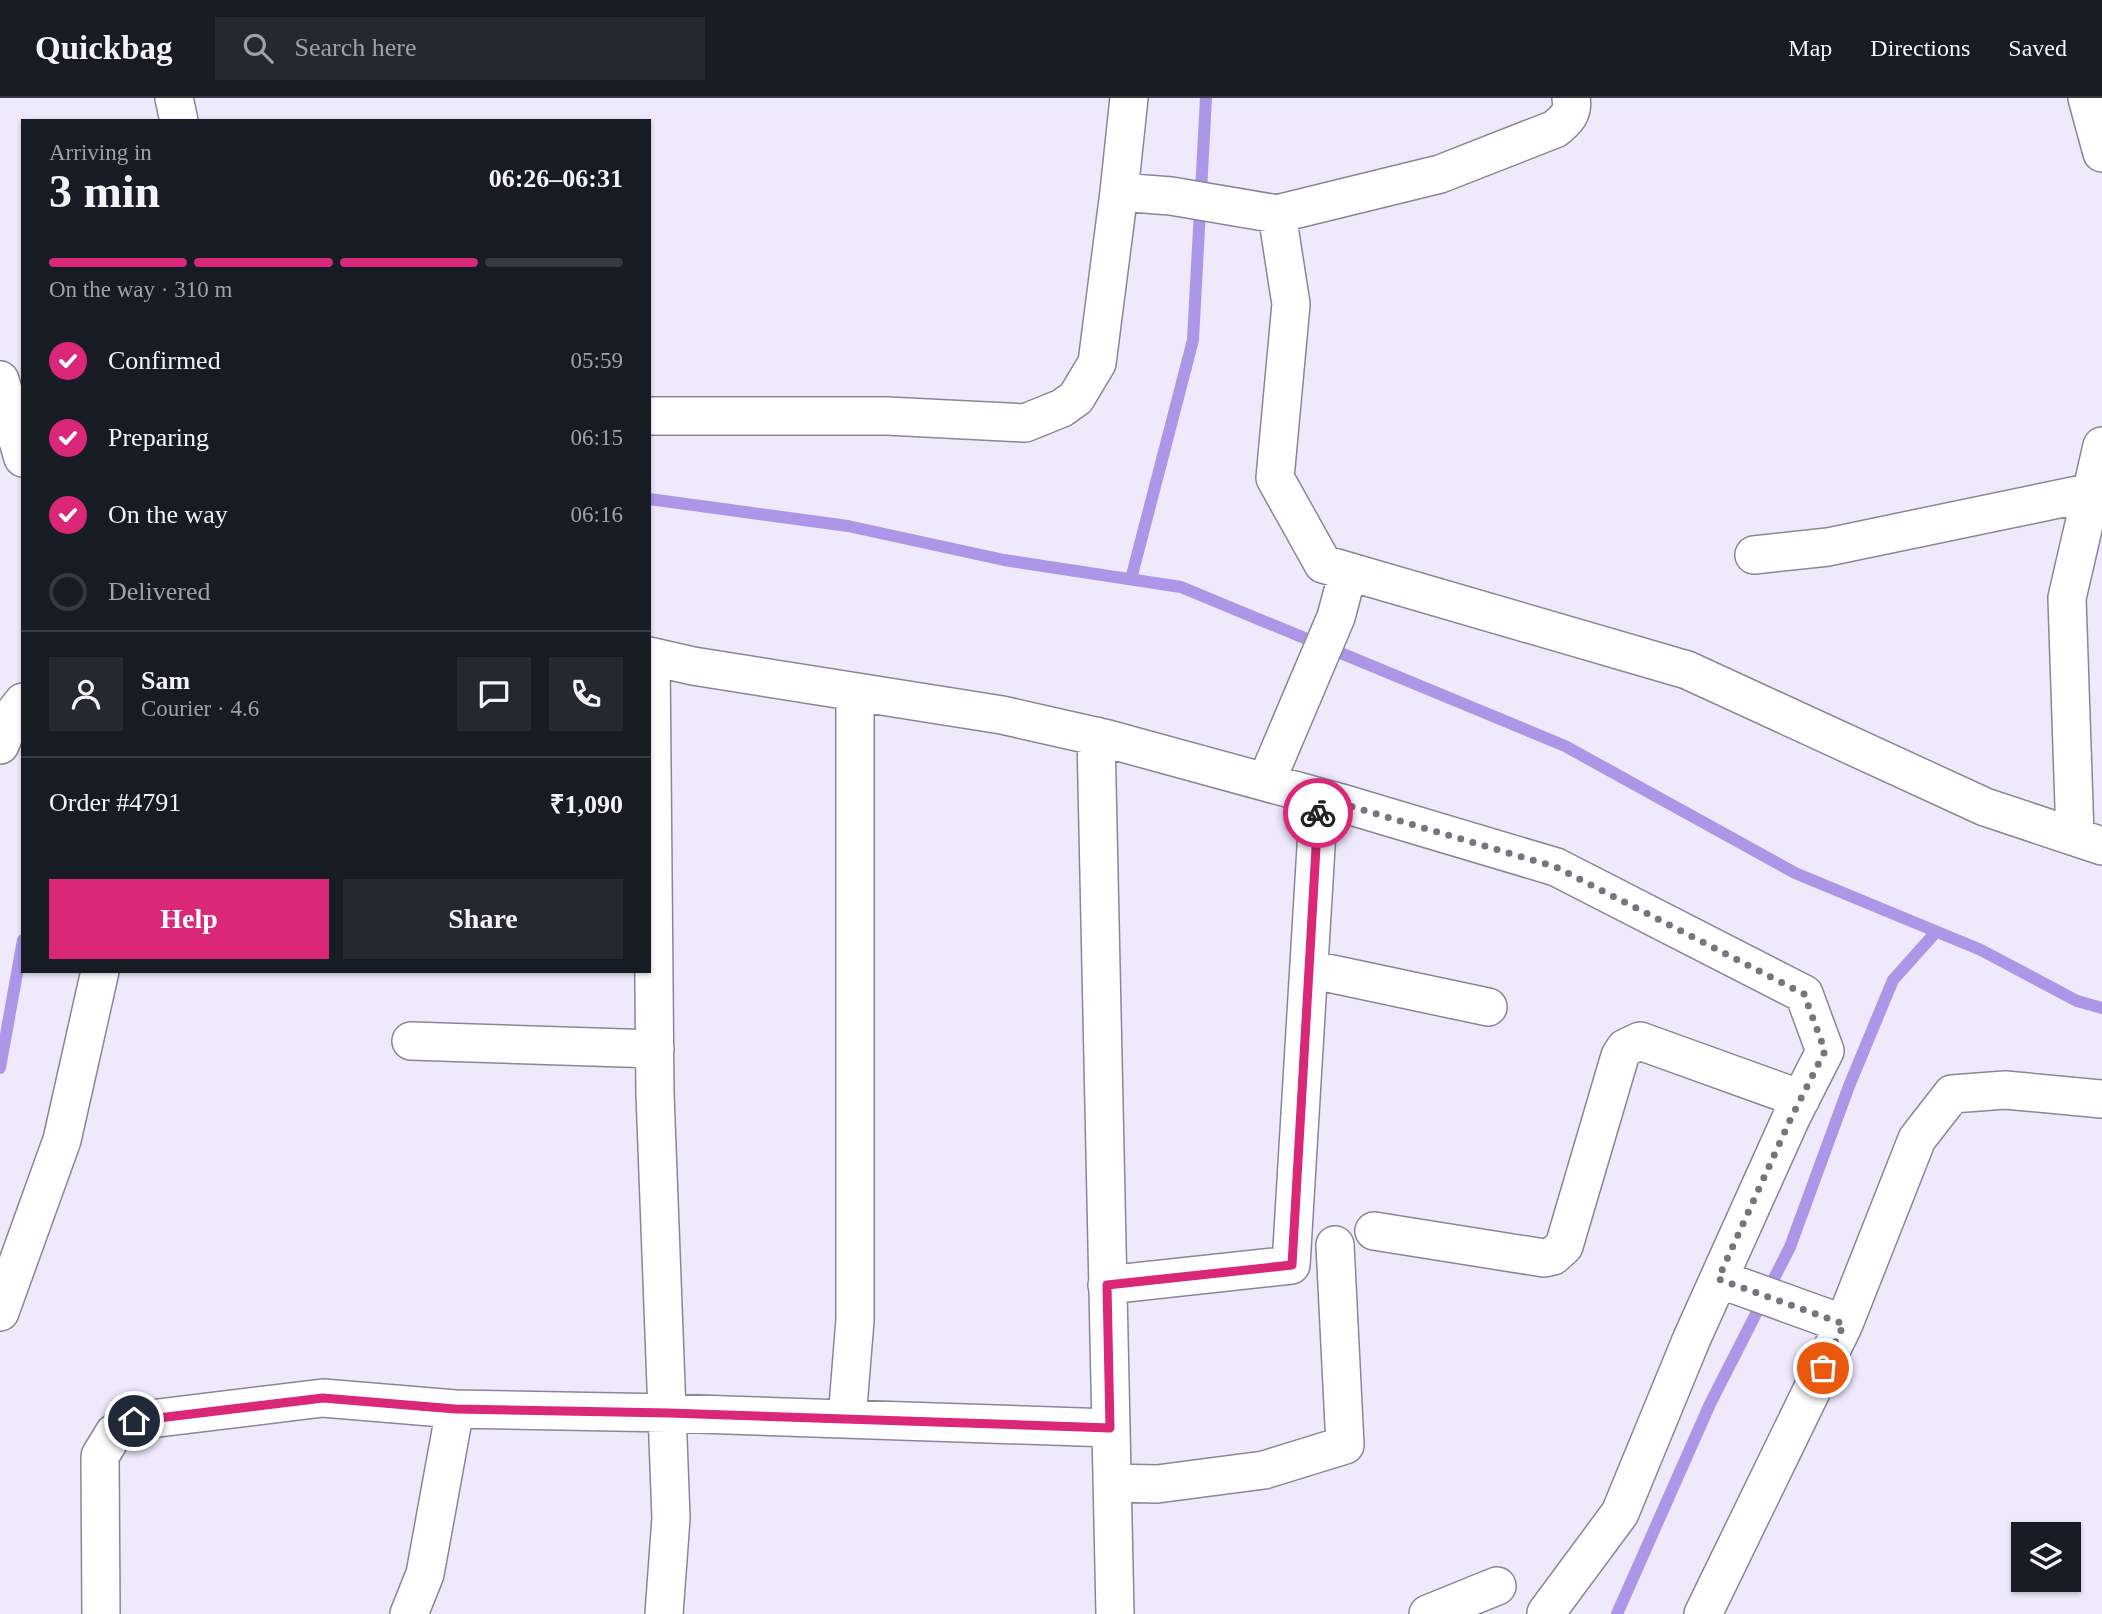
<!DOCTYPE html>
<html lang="en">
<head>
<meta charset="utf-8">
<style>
  body { margin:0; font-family:Georgia,serif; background:#242831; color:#f1f3f6; height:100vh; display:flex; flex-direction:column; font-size:26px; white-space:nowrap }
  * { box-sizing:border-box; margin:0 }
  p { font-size:23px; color:#9ea1a6 }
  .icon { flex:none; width:38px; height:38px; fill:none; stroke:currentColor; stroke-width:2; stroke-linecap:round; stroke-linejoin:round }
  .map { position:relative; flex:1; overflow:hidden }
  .panel { position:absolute; left:21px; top:21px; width:630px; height:854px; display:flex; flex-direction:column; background:#171b24; border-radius:0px; box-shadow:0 2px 5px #0004 }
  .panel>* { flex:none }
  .buttons { position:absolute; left:2011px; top:1424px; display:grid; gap:14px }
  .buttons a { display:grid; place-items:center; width:70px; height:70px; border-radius:0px; background:#171b24; box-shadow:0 2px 5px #0004; font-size:35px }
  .pin { position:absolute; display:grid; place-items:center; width:60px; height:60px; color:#fff; margin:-30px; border:4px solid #fff; border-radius:50%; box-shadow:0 2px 7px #0007 }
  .courier { position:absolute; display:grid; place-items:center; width:70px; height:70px; margin:-35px; border:5px solid #db2777; border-radius:50%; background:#fff; color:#222; box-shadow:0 2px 9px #0007 }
  .overview em { font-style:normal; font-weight:700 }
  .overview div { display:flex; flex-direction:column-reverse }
  .overview { display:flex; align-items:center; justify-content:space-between; height:119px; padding:0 28px }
  h1 { font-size:46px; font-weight:700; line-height:52px }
  .bar { display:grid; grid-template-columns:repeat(4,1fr); gap:10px 7px; align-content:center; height:84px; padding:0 28px }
  .bar i { height:9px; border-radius:5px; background:#363941 }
  .bar .selected { background:#db2777 }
  .bar p { grid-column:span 4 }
  .line { display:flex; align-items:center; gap:18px; padding:0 28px; border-top:2px solid #363941 }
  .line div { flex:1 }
  .round { display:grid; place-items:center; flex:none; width:74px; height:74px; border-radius:0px; background:#242831 }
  ol { padding:0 28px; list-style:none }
  li { display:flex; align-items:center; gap:21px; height:77px }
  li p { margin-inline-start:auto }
  li .icon { padding:7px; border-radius:50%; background:#db2777; color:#fff; stroke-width:4 }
  li:last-child { color:#9ea1a6 }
  li i { width:38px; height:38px; border:4px solid #363941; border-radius:50% }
  .button { display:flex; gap:14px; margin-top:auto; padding:14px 28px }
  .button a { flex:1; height:80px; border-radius:0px; background:#db2777; color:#fff; font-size:28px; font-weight:700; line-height:80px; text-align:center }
  .button a+a { background:#242831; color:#f1f3f6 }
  header { display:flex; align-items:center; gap:42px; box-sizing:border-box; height:98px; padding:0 35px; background:#171b24; border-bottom:2px solid #363941 }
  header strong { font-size:33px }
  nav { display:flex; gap:38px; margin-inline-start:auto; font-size:24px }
  .search { width:490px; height:63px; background:#242831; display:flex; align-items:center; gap:18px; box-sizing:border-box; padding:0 24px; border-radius:0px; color:#9ea1a6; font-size:26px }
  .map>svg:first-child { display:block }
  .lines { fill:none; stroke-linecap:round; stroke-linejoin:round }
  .stream { stroke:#ad96e8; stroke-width:12 }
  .minor-casing { stroke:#8a8696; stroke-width:40 }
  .minor { stroke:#fff; stroke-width:37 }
  .done { stroke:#77747f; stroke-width:7; stroke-dasharray:0 12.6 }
  .route { stroke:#db2777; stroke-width:9 }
</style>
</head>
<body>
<header>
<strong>Quickbag</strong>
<div class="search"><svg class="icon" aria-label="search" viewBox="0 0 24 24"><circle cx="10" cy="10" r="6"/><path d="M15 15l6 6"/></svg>Search here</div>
<nav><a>Map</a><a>Directions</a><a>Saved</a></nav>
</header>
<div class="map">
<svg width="2102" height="1516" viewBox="0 0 2102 1516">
  <rect width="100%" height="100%" fill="#eeeafc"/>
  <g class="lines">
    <path class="stream" d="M 649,401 L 848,428 L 1004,462 L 1181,489 L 1565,648 L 1795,775 L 1981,852 L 2077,903 L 2102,910
      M 1131,481 L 1193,242 L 1206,0
      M 0,970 L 23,842
      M 1617,1516 L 1710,1306 L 1790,1149 L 1849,988 L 1893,882 L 1936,834"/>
    <g class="minor-casing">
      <path id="minor" d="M 174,0 L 179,23
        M 2087,0 L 2102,55
        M 1119,94 L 1129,0
        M 1277,116 L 1440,76 L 1555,31 C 1566,22 1574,15 1571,0
        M 0,282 L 23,360
        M 649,318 L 887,318 L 1025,325 L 1062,310 L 1076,300 L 1097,265 L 1119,94 L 1171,98 L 1277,116 L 1291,206 L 1275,380 L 1323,466 L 1687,572 L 1985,709 L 2102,748
        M 1754,457 L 1828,449 L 2092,394
        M 649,558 L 693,568 L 1002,617 L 1108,641 L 1338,704 L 1556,769 L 1804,896 L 1825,953 L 1791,1020 L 1692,1240 L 1620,1415 L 1546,1515
        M 651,559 L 655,996 L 671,1420 L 664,1516
        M 1096,638 L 1115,1516
        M 0,647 L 12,618 L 23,604
        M 1266,684 L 1336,519 L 1348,474
        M 2075,738 L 2067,500 L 2102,348
        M 1309,871 L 1488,909
        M 411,943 L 655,951
        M 1374,1133 L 1544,1160 L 1553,1158 L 1564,1148 L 1620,958 L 1625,950 L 1640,943 L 1801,1001
        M 1719,1181 L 1844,1226
        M 1107,1187 L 1291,1167 L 1319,699
        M 0,1214 L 62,1042 L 100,873
        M 847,1321 L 855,1222 L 855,594
        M 1112,1385 L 1157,1386 L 1264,1372 L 1345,1347 L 1335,1147
        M 101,1516 L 100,1358 L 114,1335 L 134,1323 L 323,1300 L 455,1311 L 669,1315 L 1110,1330
        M 409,1516 L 425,1476 L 455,1311
        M 1428,1516 L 1497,1488
        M 1703,1516 L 1844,1226 L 1917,1041 L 1952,996 L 2005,992 L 2102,1001"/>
    </g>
    <use href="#minor" class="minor"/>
  </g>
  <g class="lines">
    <path class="done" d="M 1318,715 L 1319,699 L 1556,769 L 1804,896 L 1825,953 L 1791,1020 L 1718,1181 L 1844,1226 L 1823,1270"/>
    <path class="route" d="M 134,1323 L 323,1300 L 455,1311 L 669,1315 L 1110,1330 L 1107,1187 L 1292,1167 L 1318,715"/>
  </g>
</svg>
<div class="buttons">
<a><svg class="icon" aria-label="layers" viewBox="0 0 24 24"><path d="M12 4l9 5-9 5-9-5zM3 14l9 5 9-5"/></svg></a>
</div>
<div class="pin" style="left:1823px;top:1270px;background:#ea580c"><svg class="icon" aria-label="bag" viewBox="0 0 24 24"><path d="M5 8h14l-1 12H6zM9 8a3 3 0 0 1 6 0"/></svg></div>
<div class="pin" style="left:134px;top:1323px;background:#1f2937"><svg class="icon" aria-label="home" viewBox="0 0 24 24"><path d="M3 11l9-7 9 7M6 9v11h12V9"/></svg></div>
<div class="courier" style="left:1318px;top:715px"><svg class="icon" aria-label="bike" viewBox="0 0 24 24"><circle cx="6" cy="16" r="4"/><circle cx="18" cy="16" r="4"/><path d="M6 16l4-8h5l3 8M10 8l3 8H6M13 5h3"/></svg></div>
<section class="panel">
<div class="overview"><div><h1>3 min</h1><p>Arriving in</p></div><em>06:26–06:31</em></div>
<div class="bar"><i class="selected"></i><i class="selected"></i><i class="selected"></i><i></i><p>On the way · 310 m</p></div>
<ol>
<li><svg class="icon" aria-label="check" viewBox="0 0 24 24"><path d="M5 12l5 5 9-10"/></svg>Confirmed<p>05:59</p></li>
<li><svg class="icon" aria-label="check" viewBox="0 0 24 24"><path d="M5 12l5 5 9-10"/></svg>Preparing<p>06:15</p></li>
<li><svg class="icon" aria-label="check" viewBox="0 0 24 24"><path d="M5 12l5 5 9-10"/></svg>On the way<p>06:16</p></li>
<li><i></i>Delivered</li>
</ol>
<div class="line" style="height:126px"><a class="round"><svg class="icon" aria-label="person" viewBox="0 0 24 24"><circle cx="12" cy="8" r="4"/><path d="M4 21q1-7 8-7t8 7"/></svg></a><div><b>Sam</b><p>Courier · 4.6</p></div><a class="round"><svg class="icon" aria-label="chat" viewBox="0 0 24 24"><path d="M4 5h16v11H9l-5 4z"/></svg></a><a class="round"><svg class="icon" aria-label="phone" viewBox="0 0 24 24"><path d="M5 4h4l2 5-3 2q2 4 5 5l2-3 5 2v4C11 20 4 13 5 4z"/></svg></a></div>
<div class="line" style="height:91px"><div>Order #4791</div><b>₹1,090</b></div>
<div class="button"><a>Help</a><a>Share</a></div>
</section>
</div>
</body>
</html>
